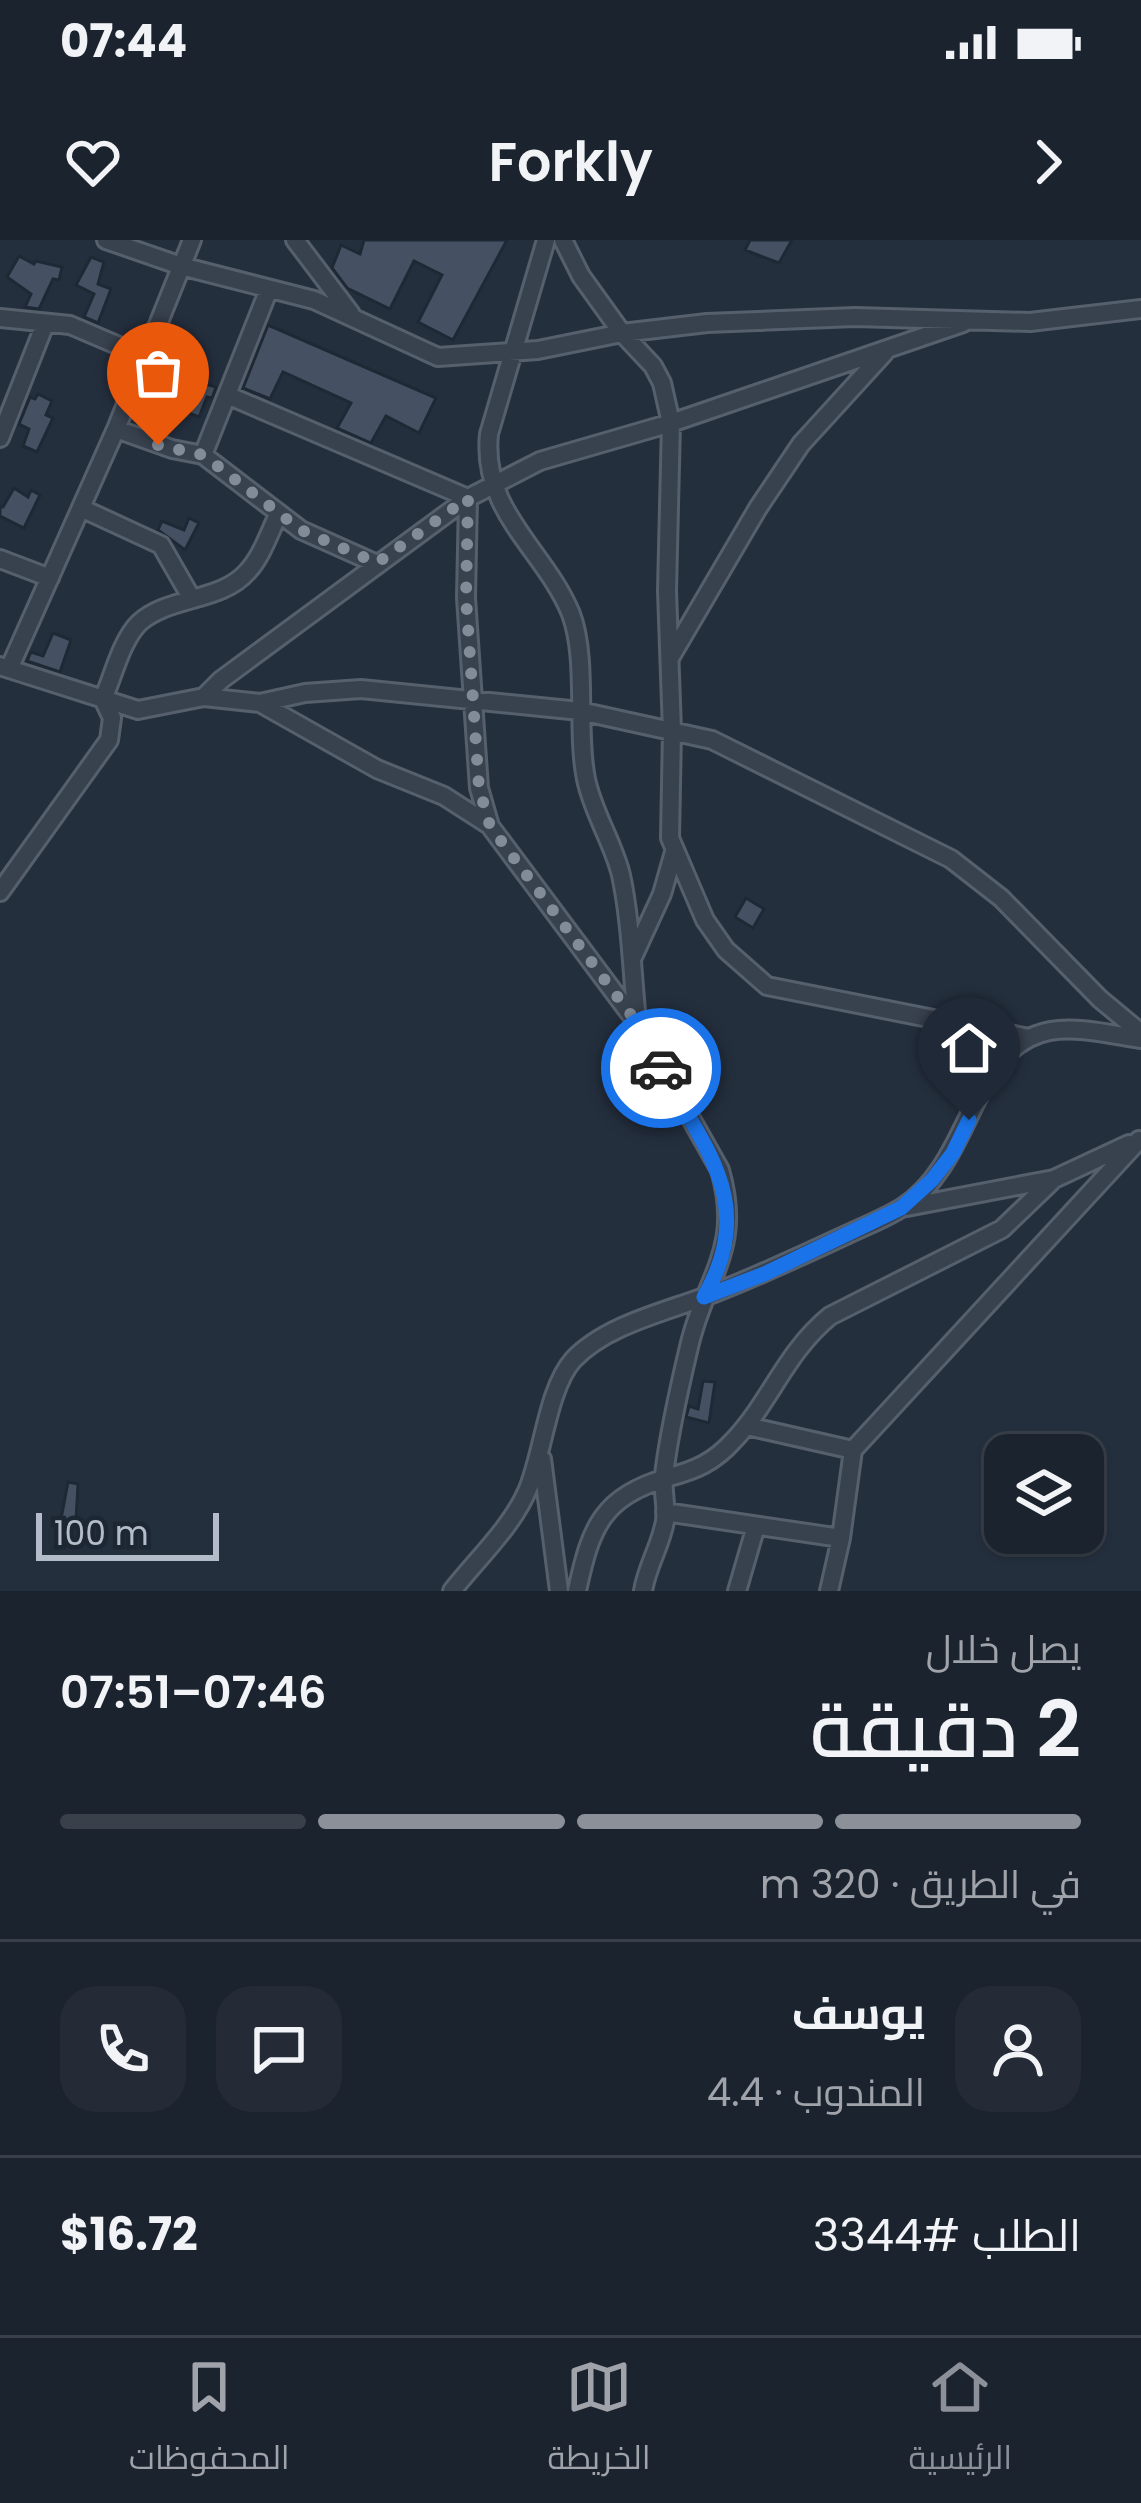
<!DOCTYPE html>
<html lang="ar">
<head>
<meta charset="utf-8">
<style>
  body { margin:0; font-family:Poppins,Cairo,sans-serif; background:#242b36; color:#f1f3f6; direction:rtl; height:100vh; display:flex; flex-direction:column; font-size:45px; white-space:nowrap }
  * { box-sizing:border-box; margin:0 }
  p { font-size:39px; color:#a0a4aa }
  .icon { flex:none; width:66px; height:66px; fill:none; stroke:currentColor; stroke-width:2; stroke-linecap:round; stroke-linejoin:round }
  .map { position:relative; height:1351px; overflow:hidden; direction:ltr }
  .panel { display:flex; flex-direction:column; background:#1b232e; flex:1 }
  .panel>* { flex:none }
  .buttons { position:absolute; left:984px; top:1194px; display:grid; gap:24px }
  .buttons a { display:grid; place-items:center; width:120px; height:120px; border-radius:24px; background:#1b232e; box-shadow:0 3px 9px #0004,0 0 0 3px #39404a; font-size:60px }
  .scale { position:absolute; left:36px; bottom:30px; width:183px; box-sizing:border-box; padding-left:12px; border:6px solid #b4bcc9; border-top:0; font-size:33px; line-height:42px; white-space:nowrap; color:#b4bcc9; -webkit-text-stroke:9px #1d2633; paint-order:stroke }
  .pin { position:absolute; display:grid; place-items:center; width:102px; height:102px; color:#fff; margin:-123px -51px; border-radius:50% 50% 50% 0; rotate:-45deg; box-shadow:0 0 12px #0007 }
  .pin .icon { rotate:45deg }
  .courier { position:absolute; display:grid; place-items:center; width:120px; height:120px; margin:-60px; border:9px solid #1a73e8; border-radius:50%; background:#fff; color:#222; box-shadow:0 3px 15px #0007 }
  .head em { font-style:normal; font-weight:600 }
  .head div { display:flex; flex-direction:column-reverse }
  .head { display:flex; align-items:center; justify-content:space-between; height:204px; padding:0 60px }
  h1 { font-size:78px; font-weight:600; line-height:90px }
  .bar { display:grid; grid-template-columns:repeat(4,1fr); gap:18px 12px; align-content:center; height:144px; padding:0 60px }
  .bar i { height:15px; border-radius:9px; background:#39404a }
  .bar .on { background:#8c9099 }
  .bar p { grid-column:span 4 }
  .line { display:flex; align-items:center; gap:30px; padding:0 60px; border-top:3px solid #39404a }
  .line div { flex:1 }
  .round { display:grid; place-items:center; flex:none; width:126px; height:126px; border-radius:36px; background:#242b36 }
  .status { display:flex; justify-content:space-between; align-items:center; height:84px; padding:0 60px; background:#1b232e; direction:ltr }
  .status svg { height:33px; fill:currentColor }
  header { display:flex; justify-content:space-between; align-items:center; height:156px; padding:0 60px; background:#1b232e; font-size:54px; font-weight:600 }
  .tab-bar { display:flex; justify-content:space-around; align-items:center; height:168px; border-top:3px solid #39404a; background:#1b232e; font-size:33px; color:#a0a4aa }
  .tab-bar a { display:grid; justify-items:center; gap:6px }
  .tab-bar .on { color:#8c9099 }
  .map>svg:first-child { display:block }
  .building { fill:#455162; stroke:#1f2835; stroke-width:3 }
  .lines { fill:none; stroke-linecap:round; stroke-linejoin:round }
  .minor-casing { stroke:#565f6c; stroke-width:22 }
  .minor { stroke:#38414e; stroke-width:16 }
  .done { stroke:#828b98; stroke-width:12; stroke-dasharray:0 21.6 }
  .route { stroke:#1a73e8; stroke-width:15 }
</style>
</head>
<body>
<div class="status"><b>07:44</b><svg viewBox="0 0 49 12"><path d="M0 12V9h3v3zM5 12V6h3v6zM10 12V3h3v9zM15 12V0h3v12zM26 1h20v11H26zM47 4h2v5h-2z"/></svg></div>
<header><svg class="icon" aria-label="forward" viewBox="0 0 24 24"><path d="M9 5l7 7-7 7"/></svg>Forkly<svg class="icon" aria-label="heart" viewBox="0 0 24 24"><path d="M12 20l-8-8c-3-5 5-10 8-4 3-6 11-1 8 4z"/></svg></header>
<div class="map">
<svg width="1141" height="1351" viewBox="0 0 1141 1351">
  <rect width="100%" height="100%" fill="#242f3e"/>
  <path class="building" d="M 364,0 L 507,0 L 453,100 L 418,82 L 442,35 L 414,21 L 390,69 L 347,48 L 332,28 L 341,5 L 360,14 Z
    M 750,0 L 792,0 L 779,23 L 745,10 Z
    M 19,16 L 34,24 L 36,21 L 62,27 L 59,40 L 53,39 L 39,69 L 25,67 L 31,54 L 7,37 Z
    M 91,17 L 104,22 L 98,44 L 111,49 L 98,83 L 84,77 L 94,54 L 76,45 Z
    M 268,85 L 436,158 L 419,193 L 386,176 L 371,203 L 337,188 L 351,163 L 283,132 L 270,159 L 243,148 Z
    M 184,138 L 216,147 L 212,158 L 207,157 L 199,177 L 173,167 Z
    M 38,154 L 52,161 L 46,175 L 53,178 L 37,212 L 23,206 L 29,189 L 19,184 L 30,157 L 35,159 Z
    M 14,248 L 28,257 L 31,250 L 40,255 L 24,288 L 0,276 L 0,266 L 3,267 Z
    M 189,278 L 199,283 L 185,310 L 158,290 L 162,281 L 184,290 Z
    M 53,393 L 71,400 L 60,432 L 27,421 L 31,412 L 43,416 Z
    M 746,658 L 764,669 L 753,688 L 735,677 Z
    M 703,1141 L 715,1142 L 709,1183 L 686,1177 L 689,1166 L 698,1169 Z
    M 68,1242 L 78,1244 L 76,1280 L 61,1279 Z"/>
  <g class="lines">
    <g class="minor-casing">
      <path id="minor" d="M 106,0 L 181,26 L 314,60 L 438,117 L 538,110 L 622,93 L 707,83 L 855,77 L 1030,82 L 1141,69
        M 295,0 L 351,74
        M 546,0 L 489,194 C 481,272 545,310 571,374 C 588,419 576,490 586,539 C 593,573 613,602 621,635 C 631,682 632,733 637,781
        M 563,0 L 581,36 L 622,93 L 653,126 L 662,143 L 671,183 L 667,351 L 672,491 L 670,598 L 705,680 L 726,710 L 767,746 L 1029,798
        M 0,78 L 70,85 L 145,117
        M 227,155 L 468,258
        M 116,189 L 172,209 L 203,215 L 301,290 L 377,324
        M 0,198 L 45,84
        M 203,215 L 269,49
        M 468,258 L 466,358 L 479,548 L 490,586 L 637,783 L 720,930 C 743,1010 705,1036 689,1107 C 679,1149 669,1192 664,1235 C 662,1250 667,1265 665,1281 C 661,1305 647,1326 643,1351
        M 81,268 L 161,305 L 192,359
        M 0,319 L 50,338
        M 670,418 L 758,268 L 801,204 L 885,112
        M 0,426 L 138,470 L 204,457 L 260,463 L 305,453 L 361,449 L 580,471 L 712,500 L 951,619 L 1001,658 L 1100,759 L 1141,793
        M 9,429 L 116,189 L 192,0
        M 204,457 L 221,440 L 468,258 L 540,221 L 671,183 L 963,83
        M 260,463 L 377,529 L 444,556 L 489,585
        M 0,652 L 109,500 L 112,478 L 103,459 C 113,437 121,401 139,383 C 168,356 222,362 248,331 C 262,316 270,291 279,273
        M 633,717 L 662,654 L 674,612
        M 907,967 L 1054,939 L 1129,904
        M 747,1186 L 853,1210
        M 542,1219 L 559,1351
        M 665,1272 L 841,1298
        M 452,1351 C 477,1319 512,1287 528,1249 C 543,1213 548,1148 573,1120 C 605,1086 661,1073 704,1057 C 752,1039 799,1017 846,995 C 865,986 886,978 903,967 C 974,921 970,806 1050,791 C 1079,786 1112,795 1141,799
        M 577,1351 C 591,1286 602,1257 669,1237 C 696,1230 714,1222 733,1201 C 771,1161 785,1113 830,1076 L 1002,989 L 1054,939
        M 737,1351 L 756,1286
        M 829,1351 L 841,1298 L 853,1210 L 1139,900"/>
    </g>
    <use href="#minor" class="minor"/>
  </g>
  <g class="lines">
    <path class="done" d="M 158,205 L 203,215 L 301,290 L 377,323 L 468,258 L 466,358 L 479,548 L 490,586 L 637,783 L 661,828"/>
    <path class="route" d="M 661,828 C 705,910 758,963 704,1057 L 764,1034 L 901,968 L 932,940 L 953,913 L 969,880"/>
  </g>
</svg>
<div class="buttons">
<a><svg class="icon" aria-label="layers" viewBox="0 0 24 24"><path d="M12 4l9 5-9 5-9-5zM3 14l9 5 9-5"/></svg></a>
</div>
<div class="scale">100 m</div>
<div class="pin" style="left:158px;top:205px;background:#ea580c"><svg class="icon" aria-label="bag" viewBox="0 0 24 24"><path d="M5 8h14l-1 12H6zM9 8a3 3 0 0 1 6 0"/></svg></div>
<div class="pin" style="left:969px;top:880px;background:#1f2937"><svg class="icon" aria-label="home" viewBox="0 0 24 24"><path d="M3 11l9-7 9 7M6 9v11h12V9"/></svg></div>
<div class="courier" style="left:661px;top:828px"><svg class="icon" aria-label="car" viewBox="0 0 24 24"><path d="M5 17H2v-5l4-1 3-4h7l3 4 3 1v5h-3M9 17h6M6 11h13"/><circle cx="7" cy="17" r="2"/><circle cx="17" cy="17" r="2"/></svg></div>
</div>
<section class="panel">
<div class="head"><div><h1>2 دقيقة</h1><p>يصل خلال</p></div><em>07:46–07:51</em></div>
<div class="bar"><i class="on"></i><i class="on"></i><i class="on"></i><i></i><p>في الطريق · 320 m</p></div>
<div class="line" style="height:216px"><a class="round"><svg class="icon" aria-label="person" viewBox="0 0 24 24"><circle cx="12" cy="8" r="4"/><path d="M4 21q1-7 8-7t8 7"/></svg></a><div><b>يوسف</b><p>المندوب · 4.4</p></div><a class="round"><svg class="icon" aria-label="chat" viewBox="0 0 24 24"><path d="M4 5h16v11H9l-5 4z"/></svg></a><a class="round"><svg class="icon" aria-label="phone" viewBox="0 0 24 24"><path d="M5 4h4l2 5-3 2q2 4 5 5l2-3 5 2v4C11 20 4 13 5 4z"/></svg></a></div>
<div class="line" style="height:156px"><div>الطلب #3344</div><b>$16.72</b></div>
</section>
<nav class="tab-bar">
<a class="on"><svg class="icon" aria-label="home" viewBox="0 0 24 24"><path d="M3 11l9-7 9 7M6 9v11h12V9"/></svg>الرئيسية</a>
<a><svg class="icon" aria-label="map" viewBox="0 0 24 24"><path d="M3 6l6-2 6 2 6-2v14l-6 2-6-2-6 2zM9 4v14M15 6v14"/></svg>الخريطة</a>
<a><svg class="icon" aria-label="saved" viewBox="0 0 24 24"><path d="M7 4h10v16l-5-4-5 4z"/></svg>المحفوظات</a>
</nav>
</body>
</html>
